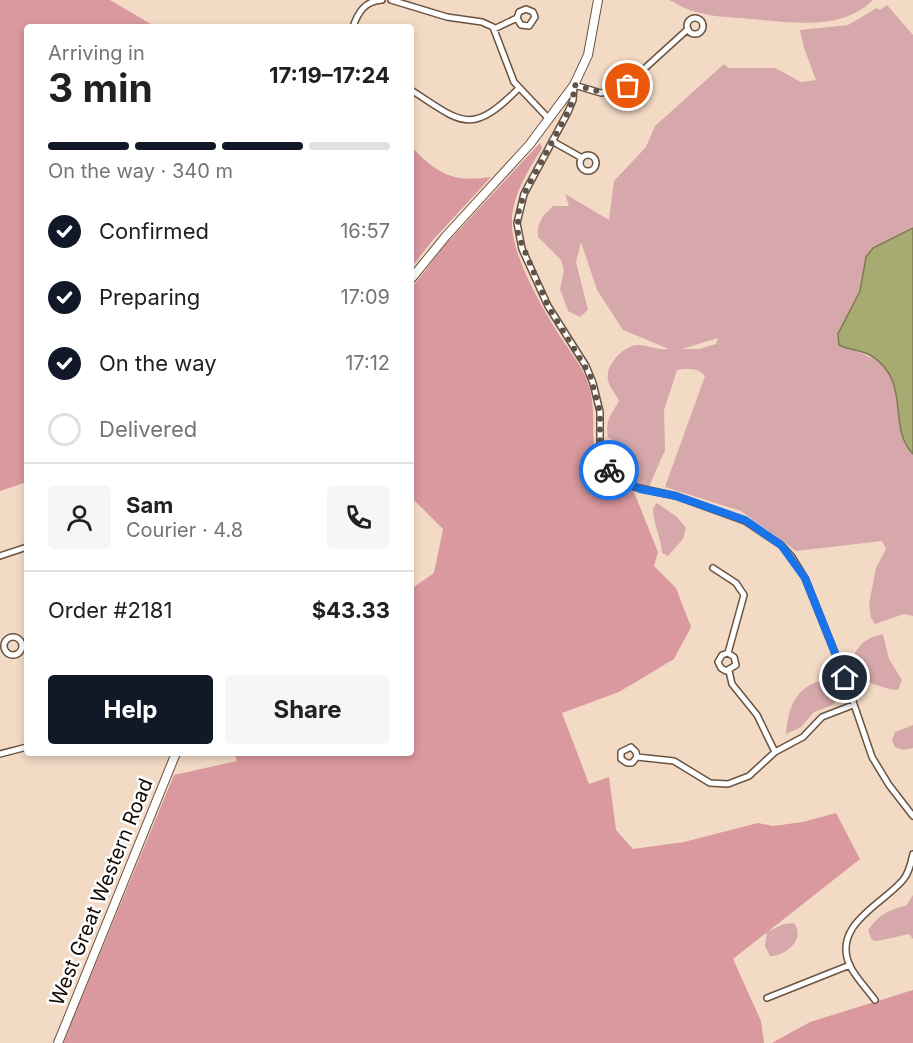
<!DOCTYPE html>
<html lang="en">
<head>
<meta charset="utf-8">
<style>
  body { margin:0; font-family:Inter,sans-serif; background:#f6f6f6; color:#202124; height:100vh; display:flex; flex-direction:column; font-size:22px; white-space:nowrap }
  * { box-sizing:border-box; margin:0 }
  p { font-size:20px; color:#757577 }
  .icon { flex:none; width:33px; height:33px; fill:none; stroke:currentColor; stroke-width:2; stroke-linecap:round; stroke-linejoin:round }
  .map { position:relative; flex:1; overflow:hidden }
  .drawer { position:absolute; left:24px; top:24px; width:390px; height:732px; display:flex; flex-direction:column; background:#fff; border-radius:6px; box-shadow:0 3px 9px #0003 }
  .drawer>* { flex:none }
  .pin { position:absolute; display:grid; place-items:center; width:51px; height:51px; color:#fff; margin:-26px; border:3px solid #fff; border-radius:50%; box-shadow:0 2px 6px #0007 }
  .courier { position:absolute; display:grid; place-items:center; width:60px; height:60px; margin:-30px; border:4px solid #1a73e8; border-radius:50%; background:#fff; color:#222; box-shadow:0 2px 8px #0007 }
  .headline em { font-style:normal; font-weight:700 }
  .headline div { display:flex; flex-direction:column-reverse }
  .headline { display:flex; align-items:center; justify-content:space-between; height:102px; padding:0 24px }
  h1 { font-size:39px; font-weight:700; line-height:45px }
  .bar { display:grid; grid-template-columns:repeat(4,1fr); gap:9px 6px; align-content:center; height:72px; padding:0 24px }
  .bar i { height:8px; border-radius:4px; background:#e0e0e0 }
  .bar .selected { background:#111827 }
  .bar p { grid-column:span 4 }
  .line { display:flex; align-items:center; gap:15px; padding:0 24px; border-top:2px solid #e0e0e0 }
  .line div { flex:1 }
  .round { display:grid; place-items:center; flex:none; width:63px; height:63px; border-radius:6px; background:#f6f6f6 }
  ol { padding:0 24px; list-style:none }
  li { display:flex; align-items:center; gap:18px; height:66px }
  li p { margin-inline-start:auto }
  li .icon { padding:6px; border-radius:50%; background:#111827; color:#fff; stroke-width:4 }
  li:last-child { color:#757577 }
  li i { width:33px; height:33px; border:3px solid #e0e0e0; border-radius:50% }
  .button { display:flex; gap:12px; margin-top:auto; padding:12px 24px }
  .button a { flex:1; height:69px; border-radius:6px; background:#111827; color:#fff; font-size:24px; font-weight:700; line-height:69px; text-align:center }
  .button a+a { background:#f6f6f6; color:#202124 }
  .map>svg:first-child { display:block }
  .green { fill:#d6a8ab; fill-rule:evenodd }
  .forest { fill:#d9999e }
  .water { fill:#a8ab71; stroke:#7b7b51; stroke-width:1.5 }
  .lines { fill:none; stroke-linecap:round; stroke-linejoin:round }
  .street-casing { stroke:#695341; stroke-width:8 }
  .secondary-casing { stroke:#695341; stroke-width:10 }
  .street { stroke:#fff; stroke-width:5 }
  .secondary { stroke:#fff; stroke-width:8 }
  .done { stroke:#615348; stroke-width:6; stroke-dasharray:0 10.8 }
  .route { stroke:#1a73e8; stroke-width:8 }
  .labels { text-anchor:middle; stroke-width:5; stroke-linejoin:round; paint-order:stroke }
  .street-label { font-size:20px; fill:#130b05; stroke:#fff }
</style>
</head>
<body>
<div class="map">
<svg width="913" height="1043" viewBox="0 0 913 1043">
  <rect width="100%" height="100%" fill="#f3dac5"/>
  <path class="green" d="M 669,0 L 873,0 C 840,32 792,22 750,19 C 730,17 709,17 690,10 C 683,8 676,3 669,0 Z
    M 887,5 L 913,35 L 913,228 L 873,248 L 866,257 L 858,299 L 846,317 L 844,326 L 848,349 C 910,365 893,401 909,449 L 913,454 L 913,616 L 904,614 L 875,624 L 871,618 L 869,604 L 876,568 L 886,549 L 882,541 L 796,551 L 741,511 L 665,487 L 705,376 C 697,367 688,369 677,370 L 664,410 L 665,450 L 648,489 L 628,485 L 623,478 L 625,449 L 608,437 C 605,420 611,415 619,401 C 616,393 609,388 608,380 C 605,366 622,347 636,345 C 647,344 658,351 669,349 L 623,330 L 597,290 L 581,242 L 576,262 L 588,310 L 580,317 L 568,311 L 560,289 L 564,270 L 561,260 L 538,237 L 538,227 L 543,216 L 553,206 L 569,206 L 565,194 L 609,220 L 614,181 L 646,147 L 655,126 L 724,64 L 728,68 L 775,68 L 801,82 L 816,80 L 804,48 L 800,30 L 848,25 L 877,8 L 880,10 ZM 718,338 L 716,344 L 699,349 L 682,349 Z
    M 657,503 L 677,517 L 686,528 L 683,539 L 668,556 L 662,553 C 661,537 653,524 653,508 Z
    M 883,634 L 889,659 L 902,680 L 898,690 C 879,689 864,678 845,674 C 855,653 858,639 883,634 Z
    M 817,682 L 838,682 L 838,697 L 833,705 L 814,712 L 801,727 L 786,734 C 788,710 794,690 817,682 Z
    M 913,725 L 913,748 L 904,750 L 895,747 L 892,741 L 895,732 Z
    M 913,895 L 913,939 L 909,934 L 877,941 L 872,940 L 868,930 C 879,915 889,909 906,906 Z
    M 794,923 C 806,939 786,956 770,956 L 765,946 L 767,932 L 784,924 Z"/>
  <path class="forest" d="M 0,0 L 110,0 L 156,27 L 27,27 L 27,482 L 0,491 Z
    M 540,143 L 542,148 C 527,173 510,198 512,228 C 515,260 541,306 558,333 C 568,349 580,363 587,380 C 605,429 572,468 634,492 L 658,552 L 654,566 L 676,588 L 691,627 L 674,659 L 619,692 L 562,713 L 589,784 L 609,777 L 616,830 L 633,849 L 684,842 L 758,823 L 773,826 L 803,822 L 836,813 L 860,859 L 733,959 L 761,1021 L 764,1043 L 63,1043 L 174,775 L 237,761 L 234,753 L 411,753 L 411,589 L 434,573 L 443,529 L 411,497 L 411,289 L 445,245 Z
    M 411,146 C 436,173 452,183 491,177 L 433,240 L 411,268 Z
    M 913,990 L 913,1043 L 772,1043 L 810,1022 Z"/>
  <path class="water" d="M 913,228 L 913,454 C 886,426 913,381 870,355 C 861,350 849,350 839,345 L 838,334 L 860,291 L 866,257 L 873,248 Z"/>
  <g class="lines">
    <g class="street-casing">
      <path id="street" d="M 391,0 L 447,17 L 482,22 L 493,27 L 514,82 L 549,119
        M687 26a8 8 0 1 1 16 0a8 8 0 1 1-16 0Z
        M 353,27 C 358,12 365,1 382,0
        M 494,29 L 517,18 L 521,25 L 529,26 L 535,17 L 533,12 L 526,9 L 519,12 L 517,18
        M 688,29 L 622,89 L 601,93 L 574,85 L 573,100 L 568,112 L 524,194 L 517,223 L 522,249 L 548,306 L 586,366 L 593,383 L 600,412 L 600,456 L 611,473 L 630,486 L 676,496 L 745,521 L 781,545 L 792,557 L 805,578 L 845,678 L 872,757 L 889,785 L 913,816
        M 411,90 C 461,122 470,137 518,89
        M 552,141 L 582,158
        M580 163a8 8 0 1 1 16 0a8 8 0 1 1-16 0Z
        M 0,556 L 27,547
        M 713,568 L 736,583 L 744,595 L 728,653 L 734,657 L 736,665 L 726,671 L 721,668 L 718,662 L 722,655 L 728,653
        M4 646a9 9 0 1 1 18 0a9 9 0 1 1-18 0Z
        M 729,671 L 732,684 L 757,715 L 775,752
        M 0,754 L 27,747
        M 637,757 L 632,763 L 627,763 L 621,759 L 621,752 L 631,747 L 636,752 L 637,757 L 674,761 L 710,783 L 728,784 L 749,776 L 775,752 L 803,737 L 822,717 L 853,705
        M 767,998 L 850,965
        M 875,1000 C 867,989 856,978 850,966 C 831,925 883,904 903,880 C 909,873 911,863 913,854"/>
    </g>
    <g class="secondary-casing">
      <path id="secondary" d="M 411,279 L 446,236 L 530,144 L 574,85 L 588,55 L 598,0
        M 58,1043 L 176,753"/>
    </g>
    <use href="#street" class="street"/>
    <use href="#secondary" class="secondary"/>
  </g>
  <g class="lines">
    <path class="done" d="M 609,470 L 600,456 L 600,412 L 590,375 L 548,306 L 518,235 L 518,214 L 524,194 L 568,112 L 573,100 L 574,85 L 609,94 L 628,86"/>
    <path class="route" d="M 609,470 L 618,478 L 640,489 L 676,496 L 745,520 L 781,545 L 805,578 L 845,678"/>
  </g>
  <g class="labels">
    <g class="street-label">
      <text transform="translate(101 892) rotate(-68)" y="7">West Great Western Road</text>
    </g>
  </g>
</svg>
<div class="pin" style="left:628px;top:86px;background:#ea580c"><svg class="icon" aria-label="bag" viewBox="0 0 24 24"><path d="M5 8h14l-1 12H6zM9 8a3 3 0 0 1 6 0"/></svg></div>
<div class="pin" style="left:845px;top:678px;background:#1f2937"><svg class="icon" aria-label="home" viewBox="0 0 24 24"><path d="M3 11l9-7 9 7M6 9v11h12V9"/></svg></div>
<div class="courier" style="left:609px;top:470px"><svg class="icon" aria-label="bike" viewBox="0 0 24 24"><circle cx="6" cy="16" r="4"/><circle cx="18" cy="16" r="4"/><path d="M6 16l4-8h5l3 8M10 8l3 8H6M13 5h3"/></svg></div>
<section class="drawer">
<div class="headline"><div><h1>3 min</h1><p>Arriving in</p></div><em>17:19–17:24</em></div>
<div class="bar"><i class="selected"></i><i class="selected"></i><i class="selected"></i><i></i><p>On the way · 340 m</p></div>
<ol>
<li><svg class="icon" aria-label="check" viewBox="0 0 24 24"><path d="M5 12l5 5 9-10"/></svg>Confirmed<p>16:57</p></li>
<li><svg class="icon" aria-label="check" viewBox="0 0 24 24"><path d="M5 12l5 5 9-10"/></svg>Preparing<p>17:09</p></li>
<li><svg class="icon" aria-label="check" viewBox="0 0 24 24"><path d="M5 12l5 5 9-10"/></svg>On the way<p>17:12</p></li>
<li><i></i>Delivered</li>
</ol>
<div class="line" style="height:108px"><a class="round"><svg class="icon" aria-label="person" viewBox="0 0 24 24"><circle cx="12" cy="8" r="4"/><path d="M4 21q1-7 8-7t8 7"/></svg></a><div><b>Sam</b><p>Courier · 4.8</p></div><a class="round"><svg class="icon" aria-label="phone" viewBox="0 0 24 24"><path d="M5 4h4l2 5-3 2q2 4 5 5l2-3 5 2v4C11 20 4 13 5 4z"/></svg></a></div>
<div class="line" style="height:78px"><div>Order #2181</div><b>$43.33</b></div>
<div class="button"><a>Help</a><a>Share</a></div>
</section>
</div>
</body>
</html>
